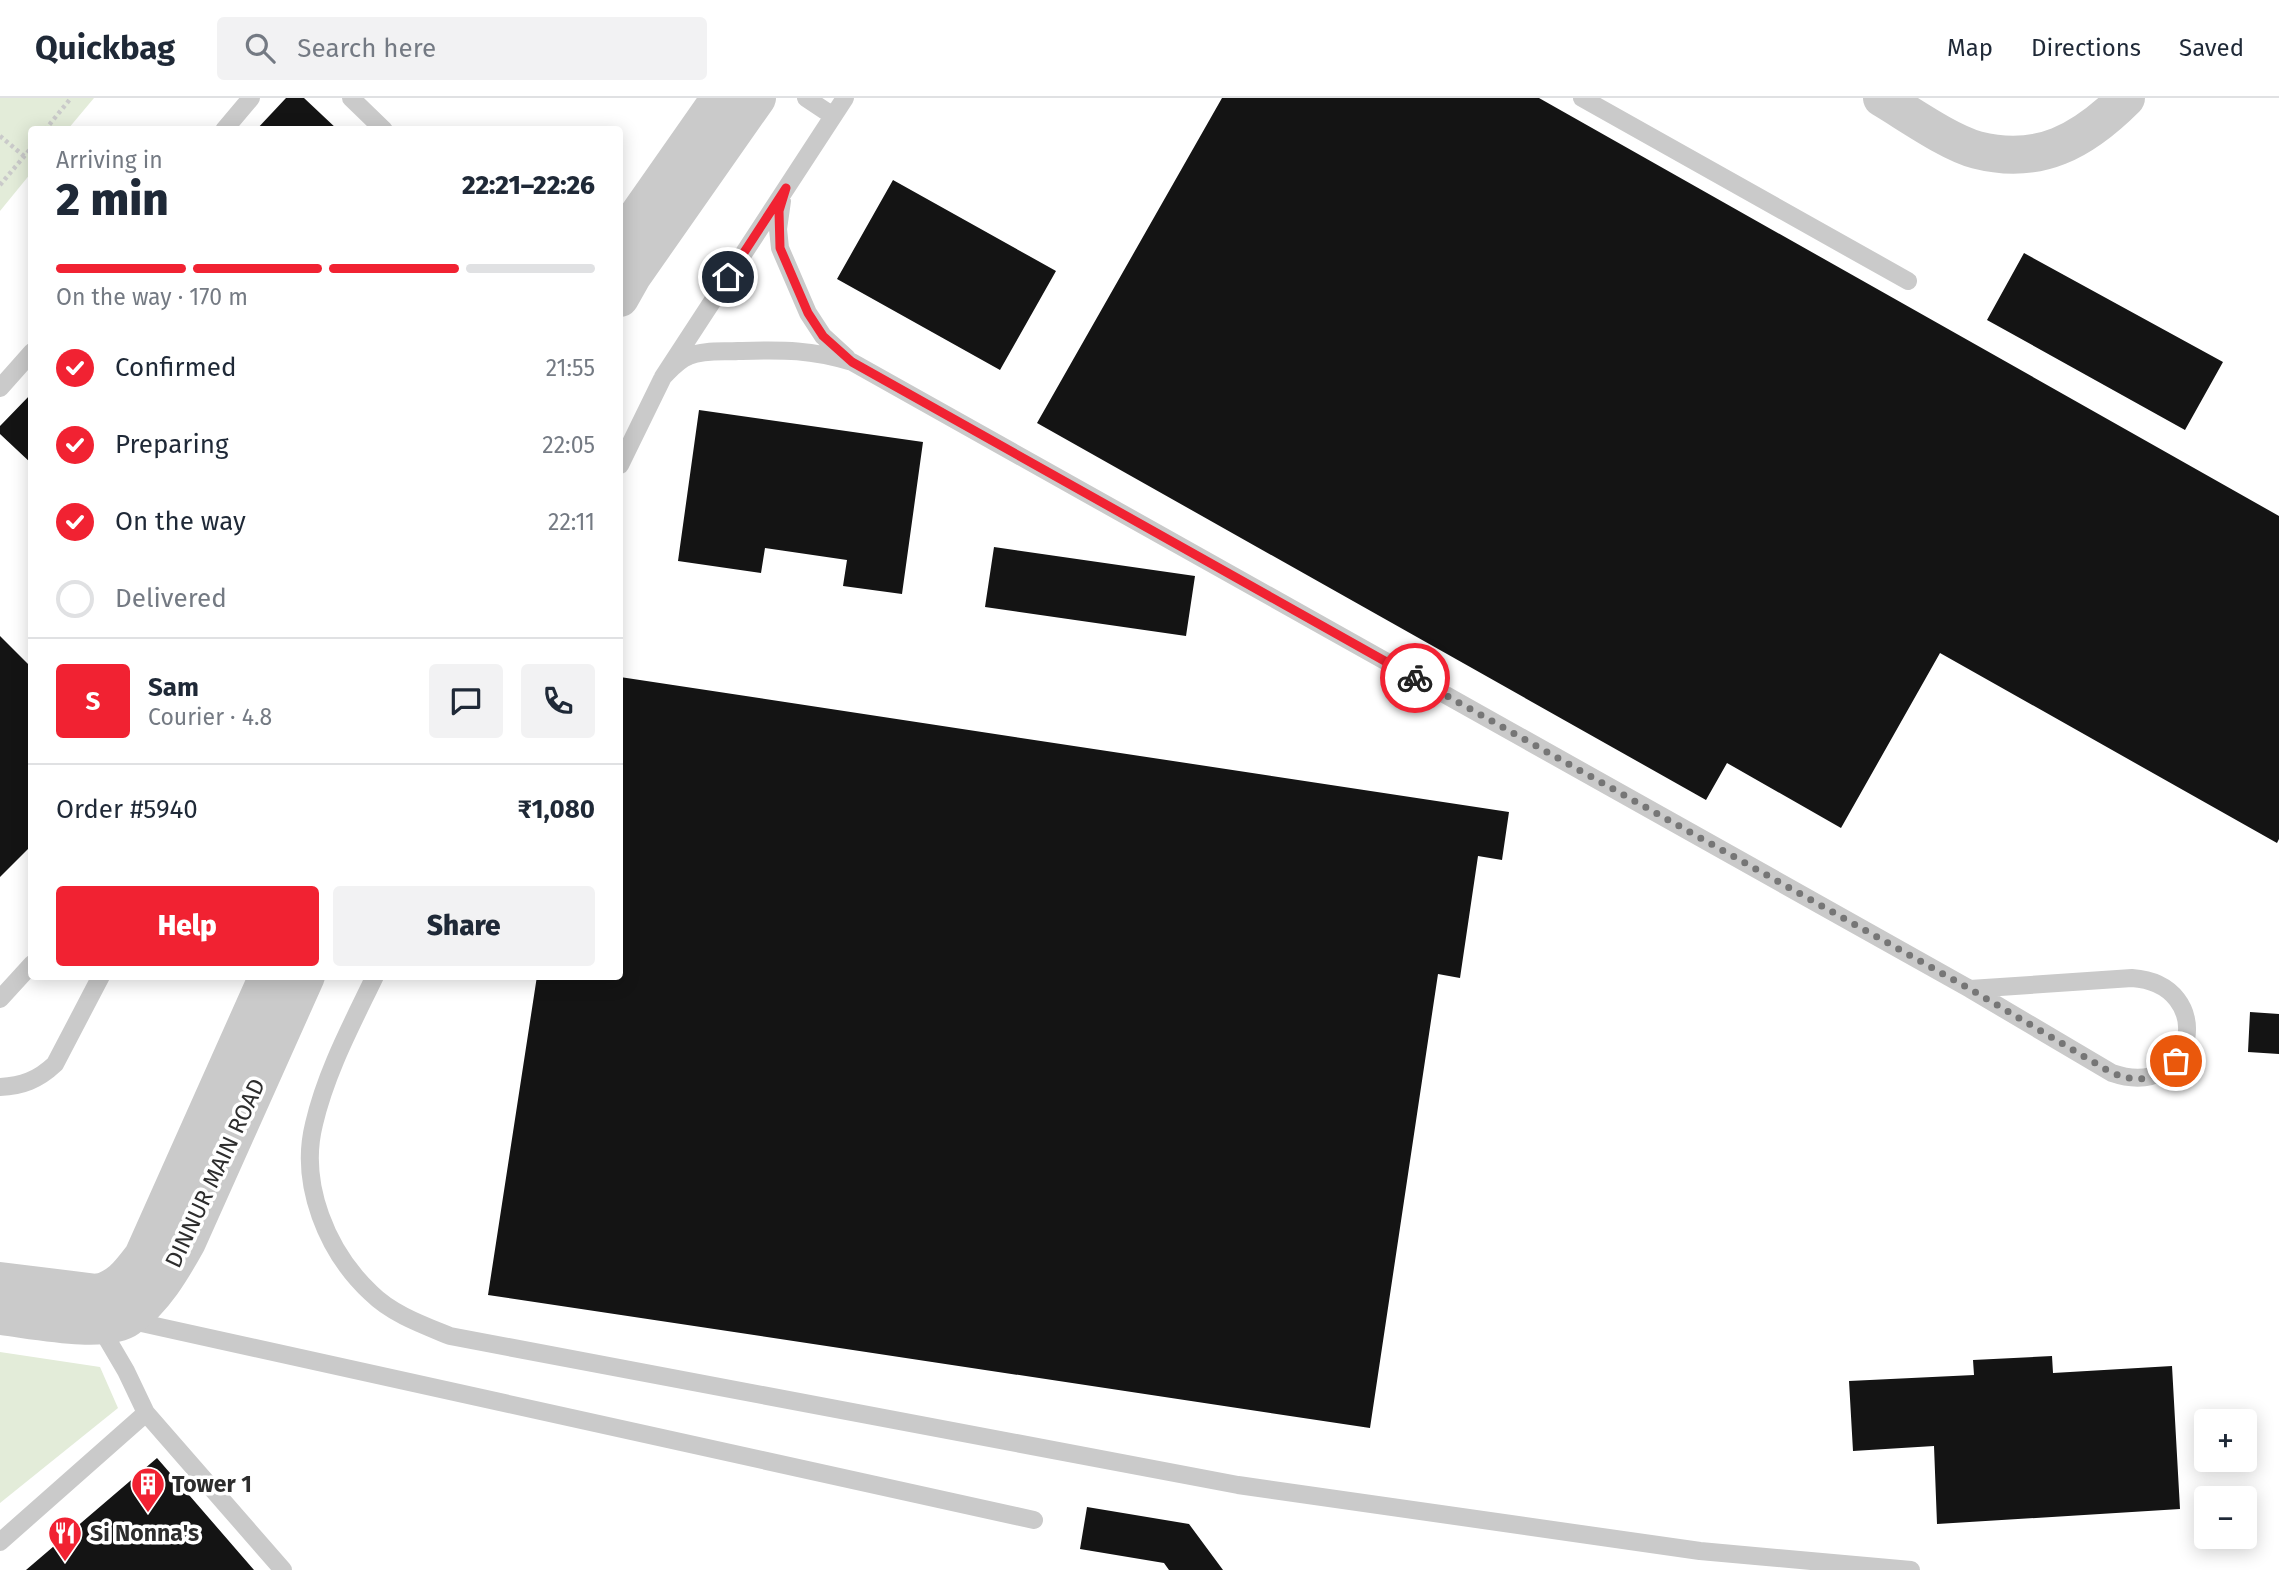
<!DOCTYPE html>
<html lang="en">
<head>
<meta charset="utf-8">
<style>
  body { margin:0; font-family:"Fira Sans",sans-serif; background:#f2f2f3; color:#1f2937; height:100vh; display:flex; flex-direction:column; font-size:26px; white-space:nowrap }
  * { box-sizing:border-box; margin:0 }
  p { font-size:23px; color:#747a83 }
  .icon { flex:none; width:38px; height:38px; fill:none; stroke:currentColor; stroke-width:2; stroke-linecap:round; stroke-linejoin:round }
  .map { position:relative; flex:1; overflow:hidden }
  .sheet { position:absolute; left:28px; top:28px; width:595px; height:854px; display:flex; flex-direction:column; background:#fff; border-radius:7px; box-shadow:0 4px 18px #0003 }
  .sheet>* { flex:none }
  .tools { position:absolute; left:2194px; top:1311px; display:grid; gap:14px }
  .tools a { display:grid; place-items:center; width:63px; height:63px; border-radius:7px; background:#fff; box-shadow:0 4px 18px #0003; font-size:35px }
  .pin { position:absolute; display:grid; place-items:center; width:60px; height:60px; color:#fff; margin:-30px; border:4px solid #fff; border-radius:50%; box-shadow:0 2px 7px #0007 }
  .courier { position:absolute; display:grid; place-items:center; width:70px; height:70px; margin:-35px; border:5px solid #f12232; border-radius:50%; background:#fff; color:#222; box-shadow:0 2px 9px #0007 }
  .head em { font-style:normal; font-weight:800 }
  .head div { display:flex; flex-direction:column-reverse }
  .head { display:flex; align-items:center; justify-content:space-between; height:119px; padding:0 28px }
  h1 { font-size:46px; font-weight:800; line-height:52px }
  .bar { display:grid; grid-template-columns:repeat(4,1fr); gap:10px 7px; align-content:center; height:84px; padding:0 28px }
  .bar i { height:9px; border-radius:5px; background:#e0e1e3 }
  .bar .on { background:#f12232 }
  .bar p { grid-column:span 4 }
  .line { display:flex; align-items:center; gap:18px; padding:0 28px; border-top:2px solid #e0e1e3 }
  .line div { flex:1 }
  .round { display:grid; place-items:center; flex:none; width:74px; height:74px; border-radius:7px; background:#f2f2f3 }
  ol { padding:0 28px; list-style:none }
  li { display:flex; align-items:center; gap:21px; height:77px }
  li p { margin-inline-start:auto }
  li .icon { padding:7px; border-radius:50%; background:#f12232; color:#fff; stroke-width:4 }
  li:last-child { color:#747a83 }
  li i { width:38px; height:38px; border:4px solid #e0e1e3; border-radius:50% }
  .button { display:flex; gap:14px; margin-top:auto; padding:14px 28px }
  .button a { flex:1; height:80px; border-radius:7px; background:#f12232; color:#fff; font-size:28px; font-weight:800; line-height:80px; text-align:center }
  .button a+a { background:#f2f2f3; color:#1f2937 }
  header { display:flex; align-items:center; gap:42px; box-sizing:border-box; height:98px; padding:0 35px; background:#fff; border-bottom:2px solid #e0e1e3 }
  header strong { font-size:33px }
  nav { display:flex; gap:38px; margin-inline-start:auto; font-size:24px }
  .search { width:490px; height:63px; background:#f2f2f3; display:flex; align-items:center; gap:18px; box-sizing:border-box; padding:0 24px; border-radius:7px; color:#747a83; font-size:26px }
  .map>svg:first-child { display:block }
  .green { fill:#e3ecd9 }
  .building { fill:#141414 }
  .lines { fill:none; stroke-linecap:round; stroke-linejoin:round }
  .path { stroke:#cacaca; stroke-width:4.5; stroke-dasharray:3.5 3.5; stroke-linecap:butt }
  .service { stroke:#cacaca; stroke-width:18 }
  .tertiary { stroke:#cacaca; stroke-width:38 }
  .done { stroke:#767676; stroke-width:7; stroke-dasharray:0 12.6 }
  .route { stroke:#f12232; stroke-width:9 }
  .labels { text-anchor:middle; stroke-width:7; stroke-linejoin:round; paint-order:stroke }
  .street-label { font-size:23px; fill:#2d2d2d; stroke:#fff }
  .poi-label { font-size:23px; font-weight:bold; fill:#2d2d2d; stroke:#fff; text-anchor:start }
</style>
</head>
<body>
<header>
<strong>Quickbag</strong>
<div class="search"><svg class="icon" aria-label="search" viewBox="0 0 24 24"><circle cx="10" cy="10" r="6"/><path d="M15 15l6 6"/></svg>Search here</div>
<nav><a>Map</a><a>Directions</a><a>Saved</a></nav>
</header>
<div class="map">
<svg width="2279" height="1472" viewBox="0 0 2279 1472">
  <rect width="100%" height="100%" fill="#fff"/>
  <path class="green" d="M 0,0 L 94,0 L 68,31 L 32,32 L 31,75 L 0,113 Z
    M 0,1254 L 100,1269 L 118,1310 L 0,1405 Z"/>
  <path class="building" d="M 286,0 L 304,0 L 338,32 L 256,32 Z
    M 1222,0 L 1539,0 L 2279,418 L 2279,741 L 2277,745 L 1940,555 L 1841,730 L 1727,665 L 1706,702 L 1037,325 Z
    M 893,82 L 1056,173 L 1000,272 L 837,181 Z
    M 2024,155 L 2223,264 L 2185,332 L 1987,222 Z
    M 32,295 L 32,366 L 0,336 L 0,328 Z
    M 699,312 L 923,344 L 902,496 L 843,488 L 847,462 L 765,450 L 761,475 L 678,463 Z
    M 994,449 L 1195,478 L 1186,538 L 985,509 Z
    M 0,538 L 32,570 L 32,747 L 0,779 Z
    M 620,579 L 1509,714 L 1502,762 L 1478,758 L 1460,880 L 1438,876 L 1370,1330 L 488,1197 L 537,878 L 620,878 Z
    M 2250,914 L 2279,916 L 2279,956 L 2248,954 Z
    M 2052,1258 L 2053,1275 L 2172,1268 L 2180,1411 L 1937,1426 L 1934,1348 L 1853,1353 L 1849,1283 L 1974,1277 L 1973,1262 Z
    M 157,1360 L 254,1472 L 26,1472 Z
    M 1087,1409 L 1189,1426 L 1223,1472 L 1169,1472 L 1164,1465 L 1080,1451 Z"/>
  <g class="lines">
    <path class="path" d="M 45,32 L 71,0
      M 0,38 L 24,58
      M 0,87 L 32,49"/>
    <path class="service" d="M 351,0 L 384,32
      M 806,0 L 833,18
      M 1582,0 L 1908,183
      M 224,32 L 251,0
      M 782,103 L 778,131 L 780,150 L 808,215 L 823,238 L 847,260
      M 663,279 C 671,271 678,262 689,258 C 704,252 722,254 738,253 C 783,252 809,251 852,264 L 1970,891
      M 0,290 L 32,254
      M 620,367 L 663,279 L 845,0
      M 375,878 C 352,926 326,974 314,1026 C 299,1086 327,1154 371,1195 C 392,1216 423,1227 450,1238 L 1238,1387 L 1700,1453 L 1911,1472
      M 2132,880 C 2218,886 2197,1004 2112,975 L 1970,891 Z
      M 0,901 L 32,866
      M 0,989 C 22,988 38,982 55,966 L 101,878
      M 128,1222 L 1034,1422
      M 99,1227 L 126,1273 L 146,1315 L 283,1472
      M 0,1444 L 146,1315"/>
    <path class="tertiary" d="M 1882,0 C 1909,16 1948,44 1977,52 C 2039,68 2083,43 2126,0
      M 620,143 L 720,0
      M 620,200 L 633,177 L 757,0
      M 0,1183 L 97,1195 C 119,1191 130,1175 143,1158 L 268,878
      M 0,1218 C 29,1221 105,1237 128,1220 C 154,1202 172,1171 187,1144 L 306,878"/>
  </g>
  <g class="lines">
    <path class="done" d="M 1415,580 L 1970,891 L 2112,975 C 2140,985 2153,983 2176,963"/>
    <path class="route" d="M 728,179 L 786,90 L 779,113 L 780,150 L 808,215 L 823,238 L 852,264 L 1415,580"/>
  </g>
  <defs>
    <g id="building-pin" transform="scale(1.75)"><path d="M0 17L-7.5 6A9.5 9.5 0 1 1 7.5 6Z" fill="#f12232" stroke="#fff"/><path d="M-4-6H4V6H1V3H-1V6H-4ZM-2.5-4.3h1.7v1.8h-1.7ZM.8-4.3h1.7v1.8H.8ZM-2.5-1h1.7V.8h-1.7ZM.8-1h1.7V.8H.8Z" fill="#fff"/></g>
    <g id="restaurant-pin" transform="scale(1.75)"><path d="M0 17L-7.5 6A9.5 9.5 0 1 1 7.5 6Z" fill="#f12232" stroke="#fff"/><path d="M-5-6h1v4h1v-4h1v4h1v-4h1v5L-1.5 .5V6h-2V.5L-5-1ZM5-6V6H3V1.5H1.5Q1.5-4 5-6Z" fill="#fff"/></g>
  </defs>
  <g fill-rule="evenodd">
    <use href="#building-pin" x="148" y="1386"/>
    <use href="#restaurant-pin" x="65" y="1435"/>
  </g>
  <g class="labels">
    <g class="street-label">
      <text transform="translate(215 1075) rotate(-65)" y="8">DINNUR MAIN ROAD</text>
    </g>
    <g class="poi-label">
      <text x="172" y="1394">Tower 1</text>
      <text x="90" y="1443">Si Nonna's</text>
    </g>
  </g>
</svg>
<div class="tools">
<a>+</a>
<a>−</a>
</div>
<div class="pin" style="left:2176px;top:963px;background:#ea580c"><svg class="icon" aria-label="bag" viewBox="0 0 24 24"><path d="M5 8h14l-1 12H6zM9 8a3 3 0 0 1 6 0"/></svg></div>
<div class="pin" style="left:728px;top:179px;background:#1f2937"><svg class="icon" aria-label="home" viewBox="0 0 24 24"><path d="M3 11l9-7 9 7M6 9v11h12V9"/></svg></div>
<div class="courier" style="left:1415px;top:580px"><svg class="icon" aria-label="bike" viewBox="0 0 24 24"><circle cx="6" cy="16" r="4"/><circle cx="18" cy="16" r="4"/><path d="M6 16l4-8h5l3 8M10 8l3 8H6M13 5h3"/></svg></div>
<section class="sheet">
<div class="head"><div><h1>2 min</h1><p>Arriving in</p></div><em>22:21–22:26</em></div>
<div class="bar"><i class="on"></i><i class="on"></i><i class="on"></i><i></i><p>On the way · 170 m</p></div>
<ol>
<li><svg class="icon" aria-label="check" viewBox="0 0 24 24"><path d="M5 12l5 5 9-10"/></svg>Confirmed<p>21:55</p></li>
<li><svg class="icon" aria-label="check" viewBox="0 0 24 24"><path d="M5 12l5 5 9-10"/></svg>Preparing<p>22:05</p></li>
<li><svg class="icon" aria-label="check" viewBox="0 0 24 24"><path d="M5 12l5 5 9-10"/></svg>On the way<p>22:11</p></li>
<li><i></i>Delivered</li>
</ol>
<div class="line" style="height:126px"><b class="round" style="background:#f12232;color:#fff">S</b><div><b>Sam</b><p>Courier · 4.8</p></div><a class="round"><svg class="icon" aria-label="chat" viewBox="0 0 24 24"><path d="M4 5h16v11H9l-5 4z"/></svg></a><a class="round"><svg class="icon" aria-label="phone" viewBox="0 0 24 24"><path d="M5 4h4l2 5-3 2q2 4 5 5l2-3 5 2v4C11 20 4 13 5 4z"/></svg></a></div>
<div class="line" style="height:91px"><div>Order #5940</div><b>₹1,080</b></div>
<div class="button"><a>Help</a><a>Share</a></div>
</section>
</div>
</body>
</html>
